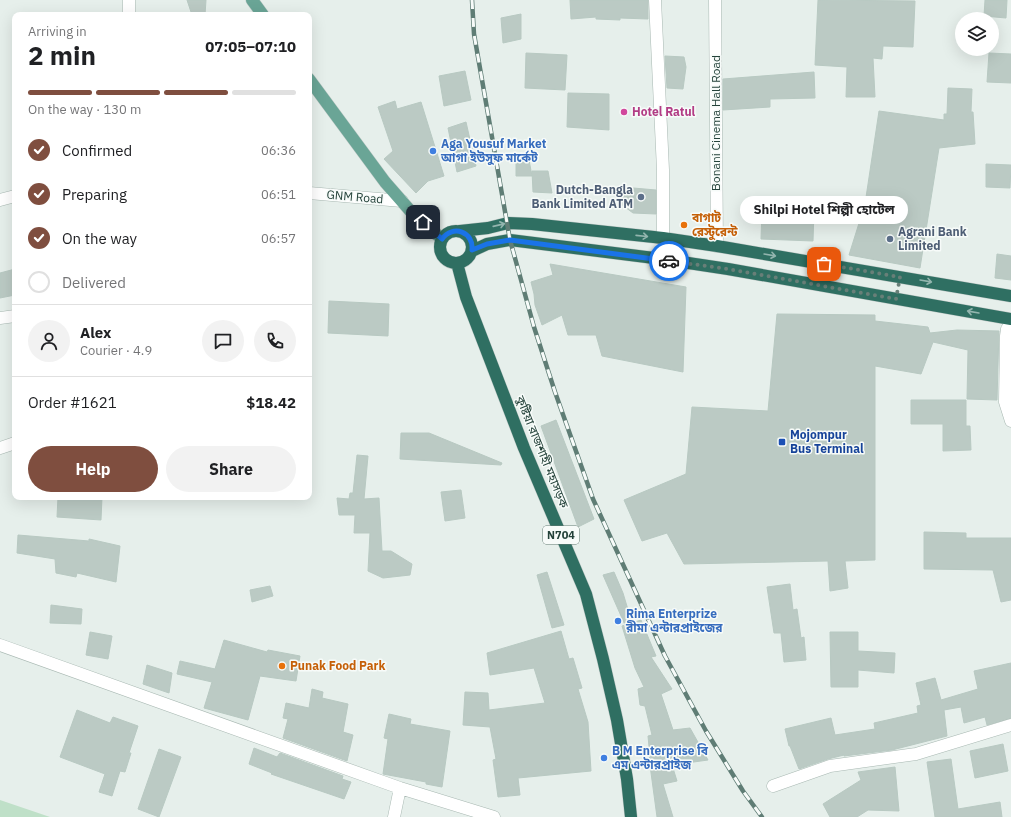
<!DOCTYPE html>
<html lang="en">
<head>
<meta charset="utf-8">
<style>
  body { margin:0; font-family:"IBM Plex Sans","Noto Sans Bengali",sans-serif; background:#f2f2f2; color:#202124; height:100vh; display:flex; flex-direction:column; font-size:15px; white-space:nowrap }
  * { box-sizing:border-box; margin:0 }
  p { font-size:13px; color:#757577 }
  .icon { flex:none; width:22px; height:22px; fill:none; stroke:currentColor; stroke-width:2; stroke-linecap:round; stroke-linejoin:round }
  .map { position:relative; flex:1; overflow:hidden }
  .details { position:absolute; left:12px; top:12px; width:300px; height:488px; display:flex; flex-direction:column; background:#fff; border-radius:8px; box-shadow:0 4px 16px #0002 }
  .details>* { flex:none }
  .fabs { position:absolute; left:955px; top:12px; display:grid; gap:8px }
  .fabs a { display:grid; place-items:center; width:44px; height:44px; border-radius:50%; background:#fff; box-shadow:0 4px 16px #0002; font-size:20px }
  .pin { position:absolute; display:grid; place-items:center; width:34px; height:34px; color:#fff; margin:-17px; border-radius:8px; box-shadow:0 2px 6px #0006 }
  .courier { position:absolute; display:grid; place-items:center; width:40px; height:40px; margin:-20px; border:3px solid #1a73e8; border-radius:50%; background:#fff; color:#222; box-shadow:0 1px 5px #0007 }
  .bubble { position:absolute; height:28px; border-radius:14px; background:#fff; box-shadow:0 4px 16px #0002; font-size:13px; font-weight:700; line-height:28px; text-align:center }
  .head em { font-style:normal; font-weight:700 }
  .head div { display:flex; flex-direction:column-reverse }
  .head { display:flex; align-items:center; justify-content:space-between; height:68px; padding:0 16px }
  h1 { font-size:26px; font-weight:700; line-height:30px }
  .bar { display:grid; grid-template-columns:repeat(4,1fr); gap:6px 4px; align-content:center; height:48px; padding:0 16px }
  .bar i { height:5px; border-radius:3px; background:#e0e0e0 }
  .bar .active { background:#7f4e3f }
  .bar p { grid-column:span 4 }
  .line { display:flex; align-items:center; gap:10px; padding:0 16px; border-top:1px solid #e0e0e0 }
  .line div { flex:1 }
  .round { display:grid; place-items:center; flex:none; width:42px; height:42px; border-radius:21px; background:#f2f2f2 }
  ol { padding:0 16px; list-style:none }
  li { display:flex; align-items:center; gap:12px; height:44px }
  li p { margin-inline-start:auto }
  li .icon { padding:4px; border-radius:50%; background:#7f4e3f; color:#fff; stroke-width:4 }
  li:last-child { color:#757577 }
  li i { width:22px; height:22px; border:2px solid #e0e0e0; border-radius:50% }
  .primary-button { display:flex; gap:8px; margin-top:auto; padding:8px 16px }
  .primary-button a { flex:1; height:46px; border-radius:24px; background:#7f4e3f; color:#fff; font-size:16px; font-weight:700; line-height:46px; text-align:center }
  .primary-button a+a { background:#f2f2f2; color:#202124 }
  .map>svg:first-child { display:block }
  .green { fill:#bfe0c8 }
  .building { fill:#bbcac4; stroke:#b8c9c2 }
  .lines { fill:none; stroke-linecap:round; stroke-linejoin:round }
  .minor-casing { stroke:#a8b8b2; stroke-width:13 }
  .major-casing { stroke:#c2cac8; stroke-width:13 }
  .highway-casing { stroke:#c2cac8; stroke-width:13 }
  .minor { stroke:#fff; stroke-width:12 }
  .major { stroke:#6aa596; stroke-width:12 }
  .highway { stroke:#2f6f62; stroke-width:12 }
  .rail-casing { stroke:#5f7d75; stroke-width:4.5 }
  .rail { stroke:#f7fbf9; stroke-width:3; stroke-dasharray:9; stroke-linecap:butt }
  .oneway { stroke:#93b5ae }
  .done { stroke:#687f78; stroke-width:4; stroke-dasharray:0 7.2 }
  .route { stroke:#1a73e8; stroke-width:5 }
  .hotel-dot { fill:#d1479c; stroke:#f7fbf9; stroke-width:1.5 }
  .shop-dot { fill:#3f7fe0; stroke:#f7fbf9; stroke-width:1.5 }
  .service-dot { fill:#5c6f8a; stroke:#f7fbf9; stroke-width:1.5 }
  .food-dot { fill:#e8710a; stroke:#f7fbf9; stroke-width:1.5 }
  .transit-dot { fill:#1a4fb4; stroke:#f7fbf9; stroke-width:1.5 }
  .labels { text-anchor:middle; stroke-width:3; stroke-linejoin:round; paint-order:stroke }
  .shield { fill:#f7fbf9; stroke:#637a73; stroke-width:1 }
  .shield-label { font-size:11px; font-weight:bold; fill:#24423a }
  .hotel-label { font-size:12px; font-weight:bold; fill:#b23c85; stroke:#f7fbf9; text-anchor:start }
  .street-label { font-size:12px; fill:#24423a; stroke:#f7fbf9 }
  .shop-label { font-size:12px; font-weight:bold; fill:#366cbe; stroke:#f7fbf9; text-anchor:start }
  .service-label { font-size:12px; font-weight:bold; fill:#4e5e75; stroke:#f7fbf9; text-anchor:end }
  .food-label { font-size:12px; font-weight:bold; fill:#c56008; stroke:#f7fbf9; text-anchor:start }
  .transit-label { font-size:12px; font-weight:bold; fill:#164399; stroke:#f7fbf9; text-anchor:start }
</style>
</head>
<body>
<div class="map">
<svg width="1011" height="817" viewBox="0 0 1011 817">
  <rect width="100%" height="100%" fill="#e6efeb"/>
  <path class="green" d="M 0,800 L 50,817 L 0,817 Z"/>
  <path class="building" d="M 187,0 L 206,0 L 205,15 L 192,15 Z
    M 570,0 L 648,0 L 648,19 L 620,18 L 620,20 L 596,19 L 596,17 L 571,19 Z
    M 818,0 L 915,1 L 913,47 L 883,46 L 882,59 L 873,58 L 875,97 L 846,97 L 847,67 L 815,65 Z
    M 985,0 L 1007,0 L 1006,18 L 984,16 Z
    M 521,14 L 521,39 L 503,43 L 501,18 Z
    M 526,53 L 567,55 L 565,90 L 525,88 Z
    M 989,53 L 1011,54 L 1011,83 L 987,82 Z
    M 665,56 L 684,57 L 686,67 L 683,89 L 667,88 Z
    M 465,71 L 471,100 L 444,106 L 439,76 Z
    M 814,72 L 815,98 L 770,99 L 770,107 L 723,110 L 723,79 Z
    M 948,88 L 972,89 L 971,112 L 973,112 L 975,144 L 939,148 L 920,268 L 849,255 L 865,204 L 879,111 L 944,120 L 944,114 L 947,114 Z
    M 568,93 L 609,94 L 609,130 L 567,127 Z
    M 395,101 L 397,109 L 421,102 L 444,176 L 428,181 L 416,193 L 384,159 L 393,151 L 378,107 Z
    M 466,122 L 476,166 L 457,172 L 448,128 Z
    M 529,160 L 532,176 L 516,176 L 516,162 Z
    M 986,164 L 1011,165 L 1010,188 L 986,187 Z
    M 532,171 L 548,171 L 552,193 L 533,192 Z
    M 622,187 L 656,190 L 656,214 L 633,213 L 621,204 Z
    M 762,208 L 814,210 L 813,241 L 761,239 Z
    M 997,254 L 1011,256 L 1011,280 L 995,278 Z
    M 550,264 L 686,287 L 683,372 L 602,356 L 596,335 L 568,335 L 562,315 L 542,325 L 535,305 L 534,294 L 531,282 L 553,275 Z
    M 15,269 L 15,295 L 0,298 L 0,273 Z
    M 329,301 L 389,304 L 388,336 L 328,333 Z
    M 777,314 L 875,315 L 875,321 L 928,327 L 930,333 L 957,330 L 999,331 L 997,400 L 967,399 L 968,350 L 933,342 L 921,374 L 875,366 L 875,560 L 845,561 L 848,588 L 830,591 L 828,561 L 684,564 L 667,533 L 642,541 L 624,500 L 686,474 L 692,407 L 768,411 Z
    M 911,400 L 966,400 L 966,426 L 970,426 L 971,450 L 943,451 L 943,424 L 911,424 Z
    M 556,420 L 594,519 L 578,527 L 541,426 Z
    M 401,433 L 429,433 L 502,463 L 501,465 L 400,459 Z
    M 357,455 L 368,456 L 364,499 L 379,498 L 382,551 L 391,551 L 412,564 L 410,575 L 383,578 L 368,571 L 370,533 L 354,533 L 355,515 L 339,515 L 337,498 L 349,499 L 350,493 L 353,493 Z
    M 461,490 L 465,518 L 445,521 L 441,492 Z
    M 58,497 L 102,497 L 101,520 L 57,517 Z
    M 924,532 L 966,533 L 966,538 L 1011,538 L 1011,600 L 1001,602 L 993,570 L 924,569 Z
    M 18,535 L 89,541 L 89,539 L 120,546 L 116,582 L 77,573 L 76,577 L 56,573 L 55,559 L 17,553 Z
    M 547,572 L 564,625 L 552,628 L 537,575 Z
    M 614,572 L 623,593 L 632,623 L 641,620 L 656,656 L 651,657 L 672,689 L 661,694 L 673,730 L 690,728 L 708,760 L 672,765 L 677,781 L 663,784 L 673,817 L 657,817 L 649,758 L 650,757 L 648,736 L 652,735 L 645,706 L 640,705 L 638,689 L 644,687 L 635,668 L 622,626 L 625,625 L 603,575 Z
    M 790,584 L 793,610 L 797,609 L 801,638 L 804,637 L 806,660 L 784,662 L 781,633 L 774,633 L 767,587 Z
    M 270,586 L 273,596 L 252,602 L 250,590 Z
    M 51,605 L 82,609 L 81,624 L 50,623 Z
    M 561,631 L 569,659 L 573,658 L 582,688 L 578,689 L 588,722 L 591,771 L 518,778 L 520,795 L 498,797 L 493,760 L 496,759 L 490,727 L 463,725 L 465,692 L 488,693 L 489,710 L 545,703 L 534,668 L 490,675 L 487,653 Z
    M 90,632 L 112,636 L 108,659 L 86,655 Z
    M 830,632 L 858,632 L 858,651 L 895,653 L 894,673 L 858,670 L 858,687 L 831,687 Z
    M 224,640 L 267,652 L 268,650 L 300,656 L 296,681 L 260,676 L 248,720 L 204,708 L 212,682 L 177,674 L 180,661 L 215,669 Z
    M 1011,663 L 1011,718 L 987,725 L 985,717 L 964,723 L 961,707 L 944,710 L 947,736 L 892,750 L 844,756 L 844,755 L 828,759 L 799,769 L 790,746 L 789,746 L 785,729 L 831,718 L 835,735 L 875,729 L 874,723 L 918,713 L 917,706 L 921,705 L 916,683 L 935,678 L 941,700 L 978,689 L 974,671 Z
    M 147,665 L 172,673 L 169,693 L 143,684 Z
    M 312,689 L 323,692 L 322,698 L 348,704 L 343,732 L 353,735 L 347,761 L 283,738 L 288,719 L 283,718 L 286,703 L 309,708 Z
    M 77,710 L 110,723 L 113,717 L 138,726 L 129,753 L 131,753 L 125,772 L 120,771 L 112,796 L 99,792 L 105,774 L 60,757 Z
    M 389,714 L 411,719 L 410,724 L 450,731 L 442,787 L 426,784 L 426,782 L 383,774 L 388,739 L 384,738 Z
    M 1003,744 L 1008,771 L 975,778 L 970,751 Z
    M 254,748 L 277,757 L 280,753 L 343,776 L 342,779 L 351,782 L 344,799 L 271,774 L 272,773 L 249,764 Z
    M 159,749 L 181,757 L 159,817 L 138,809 Z
    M 951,759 L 958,809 L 1000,802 L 1002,817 L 935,817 L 927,762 Z
    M 895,767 L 899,811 L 868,810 L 857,817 L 830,817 L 823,804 L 861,780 L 858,772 Z"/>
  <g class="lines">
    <g class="minor-casing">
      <path id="minor" d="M 655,0 L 663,170 L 663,238
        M 715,0 L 717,246
        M 129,15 L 129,0
        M 309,193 L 402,201
        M 0,200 L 15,196
        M 0,318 L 15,316
        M 1011,324 L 1007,329 L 1006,336 L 1005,402 L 1011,421
        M 0,448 L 15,443
        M 0,645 L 400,788 L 494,817
        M 773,786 L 830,766 L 916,754 L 1011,725
        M 394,817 L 400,788"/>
    </g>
    <g class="major-casing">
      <path id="major" d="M 252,0 L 263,15
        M 309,79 L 385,182 L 413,214 L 442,239"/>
    </g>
    <g class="highway-casing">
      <path id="highway" d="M440 247a16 16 0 1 1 32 0a16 16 0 1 1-32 0Z
        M 460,231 L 488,228 L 508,223 L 532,224 L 663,238 L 717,246 L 1011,296
        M 472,251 L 487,244 L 510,240 L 662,259 L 728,269 L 1011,319
        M 457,263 L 466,297 L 524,448 L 586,594 L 603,659 L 617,720 L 627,779 L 631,817"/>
    </g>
    <use href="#minor" class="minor"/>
    <use href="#major" class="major"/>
    <use href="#highway" class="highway"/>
    <g class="rail-casing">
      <path id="rail" d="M 472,0 L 474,34 L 510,240 L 534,327 L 555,392 L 593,499 L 665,656 L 706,731 L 743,791 L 762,817"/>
    </g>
    <use href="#rail" class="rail"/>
  </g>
  <defs><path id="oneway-shaft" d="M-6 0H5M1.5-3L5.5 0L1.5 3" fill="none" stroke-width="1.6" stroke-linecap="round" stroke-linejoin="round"/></defs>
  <g class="oneway">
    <use href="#oneway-shaft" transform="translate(499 225) rotate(-13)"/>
    <use href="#oneway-shaft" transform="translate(642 236) rotate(6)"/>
    <use href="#oneway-shaft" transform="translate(770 255) rotate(10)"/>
    <use href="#oneway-shaft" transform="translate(926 281) rotate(10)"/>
    <use href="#oneway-shaft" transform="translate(973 312) rotate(-170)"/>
  </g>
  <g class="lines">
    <path class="done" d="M 669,261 L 728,269 L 896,299 L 900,277 L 824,264"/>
    <path class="route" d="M 423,222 L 442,239 C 453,224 474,232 472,250 L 487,244 L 510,240 L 669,261"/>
  </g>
  <circle class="hotel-dot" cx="624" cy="112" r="4"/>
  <g class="shop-dot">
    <circle cx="433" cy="151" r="4"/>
    <circle cx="618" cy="621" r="4"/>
    <circle cx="604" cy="758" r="4"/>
  </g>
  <g class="service-dot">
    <circle cx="641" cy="197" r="4"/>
    <circle cx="890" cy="239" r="4"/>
  </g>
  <g class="food-dot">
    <circle cx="684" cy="225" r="4"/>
    <circle cx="282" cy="666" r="4"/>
  </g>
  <rect class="transit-dot" x="778" y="438" width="8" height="8" rx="2"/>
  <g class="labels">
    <rect class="shield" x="543" y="526" width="36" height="18" rx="3"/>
    <g class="shield-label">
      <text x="561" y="539">N704</text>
    </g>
    <g class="hotel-label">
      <text x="632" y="116">Hotel Ratul</text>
    </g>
    <g class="street-label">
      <text transform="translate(716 123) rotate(-90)" y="4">Bonani Cinema Hall Road</text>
      <text transform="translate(355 197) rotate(5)" y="4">GNM Road</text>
      <text transform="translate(542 452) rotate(68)" y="4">কুষ্টিয়া রাজশাহী মহাসড়ক</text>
    </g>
    <g class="shop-label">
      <text x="441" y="148">Aga Yousuf Market<tspan x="441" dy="14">আগা ইউসুফ মার্কেট</tspan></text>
      <text x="626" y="618">Rima Enterprize<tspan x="626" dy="14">রীমা এন্টারপ্রাইজের</tspan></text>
      <text x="612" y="755">B M Enterprise বি<tspan x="612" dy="14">এম এন্টারপ্রাইজ</tspan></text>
    </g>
    <g class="service-label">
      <text x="633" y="194">Dutch-Bangla<tspan x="633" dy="14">Bank Limited ATM</tspan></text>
      <text x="898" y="236" text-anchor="start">Agrani Bank<tspan x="898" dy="14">Limited</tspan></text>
    </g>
    <g class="food-label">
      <text x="692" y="222">বাগাট<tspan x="692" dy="14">রেস্টুরেন্ট</tspan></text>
      <text x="290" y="670">Punak Food Park</text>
    </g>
    <g class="transit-label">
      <text x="790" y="439">Mojompur<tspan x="790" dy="14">Bus Terminal</tspan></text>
    </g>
  </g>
</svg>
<div class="fabs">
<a><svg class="icon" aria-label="layers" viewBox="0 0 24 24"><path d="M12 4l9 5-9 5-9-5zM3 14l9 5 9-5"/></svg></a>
</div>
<div class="pin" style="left:824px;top:264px;background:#ea580c"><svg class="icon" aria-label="bag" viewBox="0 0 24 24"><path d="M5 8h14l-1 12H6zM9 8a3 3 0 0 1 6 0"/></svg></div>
<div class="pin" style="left:423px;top:222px;background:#1f2937"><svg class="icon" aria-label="home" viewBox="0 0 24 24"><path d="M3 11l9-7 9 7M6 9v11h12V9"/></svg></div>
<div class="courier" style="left:669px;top:261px"><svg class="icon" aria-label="car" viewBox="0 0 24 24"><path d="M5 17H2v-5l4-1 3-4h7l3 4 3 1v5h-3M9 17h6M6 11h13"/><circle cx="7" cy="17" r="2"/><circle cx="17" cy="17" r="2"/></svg></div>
<div class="bubble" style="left:740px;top:196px;width:168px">Shilpi Hotel শিল্পী হোটেল</div>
<section class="details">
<div class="head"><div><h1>2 min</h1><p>Arriving in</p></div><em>07:05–07:10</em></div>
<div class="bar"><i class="active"></i><i class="active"></i><i class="active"></i><i></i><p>On the way · 130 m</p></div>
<ol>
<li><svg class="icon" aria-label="check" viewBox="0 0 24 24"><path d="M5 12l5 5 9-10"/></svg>Confirmed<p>06:36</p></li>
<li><svg class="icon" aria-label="check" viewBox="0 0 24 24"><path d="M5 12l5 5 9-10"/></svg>Preparing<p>06:51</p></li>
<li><svg class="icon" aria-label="check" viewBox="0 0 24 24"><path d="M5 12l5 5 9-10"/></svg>On the way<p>06:57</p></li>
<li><i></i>Delivered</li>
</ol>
<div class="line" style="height:72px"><a class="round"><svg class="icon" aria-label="person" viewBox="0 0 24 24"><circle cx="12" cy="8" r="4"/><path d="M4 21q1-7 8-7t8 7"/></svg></a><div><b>Alex</b><p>Courier · 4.9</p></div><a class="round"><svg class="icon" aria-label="chat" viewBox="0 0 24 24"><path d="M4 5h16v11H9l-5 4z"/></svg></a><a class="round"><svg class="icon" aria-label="phone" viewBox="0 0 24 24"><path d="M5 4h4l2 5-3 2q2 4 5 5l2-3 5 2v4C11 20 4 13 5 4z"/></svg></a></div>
<div class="line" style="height:52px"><div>Order #1621</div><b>$18.42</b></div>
<div class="primary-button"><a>Help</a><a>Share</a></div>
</section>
</div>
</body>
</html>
